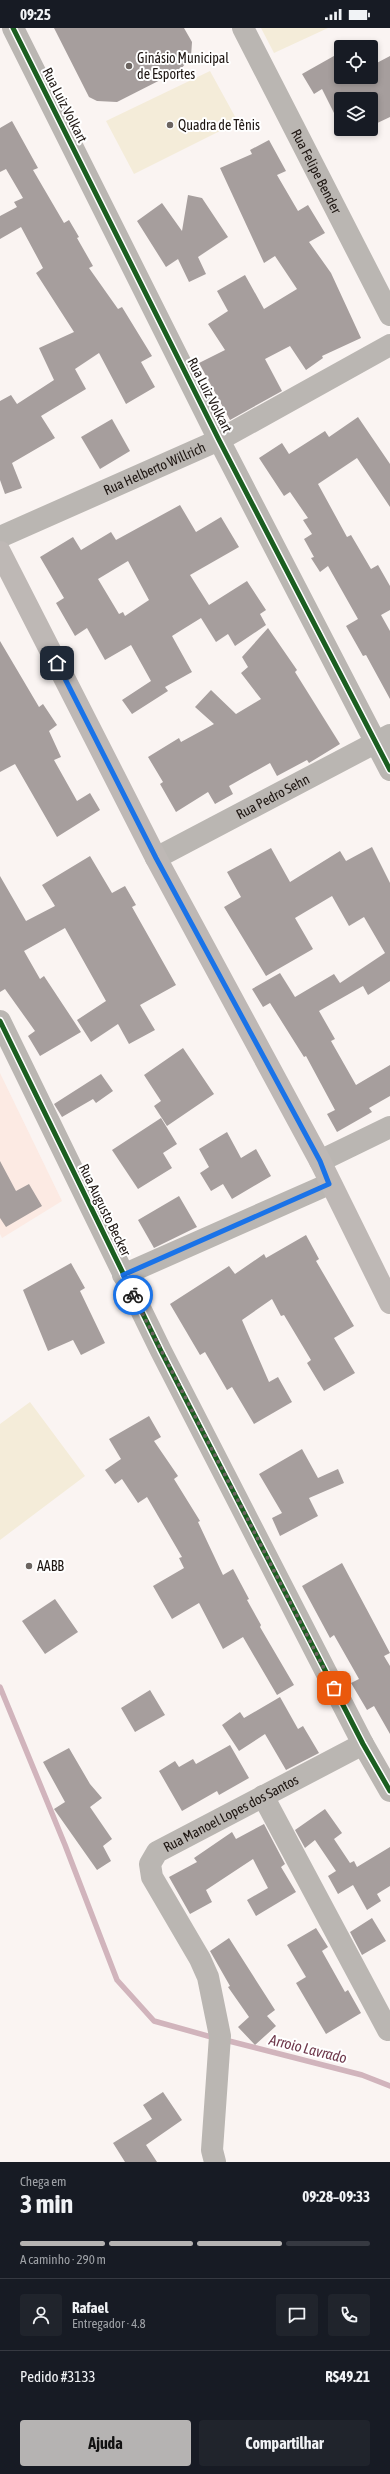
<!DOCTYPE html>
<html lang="pt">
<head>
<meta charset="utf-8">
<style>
  body { margin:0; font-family:"Asap Condensed",sans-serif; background:#20242c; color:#f1f3f6; height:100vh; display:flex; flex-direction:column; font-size:15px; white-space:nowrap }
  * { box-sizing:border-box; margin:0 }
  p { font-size:13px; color:#9ea1a6 }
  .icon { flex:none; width:22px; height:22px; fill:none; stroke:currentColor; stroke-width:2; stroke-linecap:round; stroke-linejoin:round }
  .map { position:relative; height:2134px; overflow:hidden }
  .sheet { display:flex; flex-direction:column; background:#171b24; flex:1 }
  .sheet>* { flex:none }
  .tools { position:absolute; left:334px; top:12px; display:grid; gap:8px }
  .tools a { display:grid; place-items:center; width:44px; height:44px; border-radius:4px; background:#171b24; box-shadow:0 2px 6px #0003; font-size:20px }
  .pin { position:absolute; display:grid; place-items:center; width:34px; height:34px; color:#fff; margin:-17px; border-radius:8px; box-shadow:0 2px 6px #0006 }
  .courier { position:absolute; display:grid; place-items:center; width:40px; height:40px; margin:-20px; border:3px solid #1a73e8; border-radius:50%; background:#fff; color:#222; box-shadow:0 1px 5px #0007 }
  .overview em { font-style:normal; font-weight:700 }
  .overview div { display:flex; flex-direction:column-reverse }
  .overview { display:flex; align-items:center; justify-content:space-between; height:68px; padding:0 20px }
  h1 { font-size:26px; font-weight:700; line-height:30px }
  .bar { display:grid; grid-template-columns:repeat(4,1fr); gap:6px 4px; align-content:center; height:48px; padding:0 20px }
  .bar i { height:5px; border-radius:3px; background:#363941 }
  .bar .current { background:#b5b3b2 }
  .bar p { grid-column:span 4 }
  .line { display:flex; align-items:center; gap:10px; padding:0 20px; border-top:1px solid #363941 }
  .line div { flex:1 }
  .round { display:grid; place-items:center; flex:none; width:42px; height:42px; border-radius:4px; background:#20242c }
  .cta { display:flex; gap:8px; margin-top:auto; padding:8px 20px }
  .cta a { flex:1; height:46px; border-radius:4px; background:#b5b3b2; color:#111; font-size:16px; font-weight:700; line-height:46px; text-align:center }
  .cta a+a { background:#20242c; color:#f1f3f6 }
  .status { display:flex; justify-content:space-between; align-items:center; height:28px; padding:0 20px; background:#171b24; direction:ltr }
  .status svg { height:11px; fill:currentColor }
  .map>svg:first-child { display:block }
  .built { fill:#fceae3 }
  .green { fill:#f4ecd9 }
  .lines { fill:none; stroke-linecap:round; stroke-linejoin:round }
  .stream { stroke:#d1b4bc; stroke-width:5.5 }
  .building { fill:#a69e9d; fill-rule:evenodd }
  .minor { stroke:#bab6b2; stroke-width:22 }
  .major { stroke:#beb8b5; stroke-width:22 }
  .cycleway-casing { stroke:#fff; stroke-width:8 }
  .cycleway { stroke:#1b5e20; stroke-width:5 }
  .done { stroke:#6b6460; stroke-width:4; stroke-dasharray:0 7.2 }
  .route { stroke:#1a73e8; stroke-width:5 }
  .poi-dot { fill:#6b6460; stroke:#fff; stroke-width:1.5 }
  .labels { text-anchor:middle; stroke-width:4; stroke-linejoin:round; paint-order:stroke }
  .poi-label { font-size:14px; fill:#1e1612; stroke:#fff; text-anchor:start }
  .street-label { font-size:14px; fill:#1e1612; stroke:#fff }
  .water-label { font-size:15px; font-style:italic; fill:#6f394c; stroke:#fff }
</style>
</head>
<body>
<div class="status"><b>09:25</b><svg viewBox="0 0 49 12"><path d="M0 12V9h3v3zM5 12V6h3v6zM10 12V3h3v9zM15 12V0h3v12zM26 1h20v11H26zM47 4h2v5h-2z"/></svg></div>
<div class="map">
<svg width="390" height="2134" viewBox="0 0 390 2134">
  <rect width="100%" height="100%" fill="#faf4f2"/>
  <path class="built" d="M 0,1045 L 62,1173 L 2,1210 L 0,1206 Z"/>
  <path class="green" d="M 261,0 L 328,0 L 274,25 Z
    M 210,43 L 238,94 L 134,146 L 106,93 Z
    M 30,1374 L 85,1448 L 0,1512 L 0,1396 Z"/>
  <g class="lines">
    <path class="stream" d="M 0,1659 L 65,1817 L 117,1952 L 154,1993 L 215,2010
      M 225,2012 L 362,2047 L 390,2058"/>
  </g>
  <path class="building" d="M 54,0 L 184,0 L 192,14 L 191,29 L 180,42 L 117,74 L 97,73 L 89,69 Z
    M 341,24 L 341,49 L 371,49 L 371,38 L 390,28 L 390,89 L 371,98 L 371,71 L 341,71 L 341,99 L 322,61 L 314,66 L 302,46 Z
    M 12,93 L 38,140 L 33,142 L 64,195 L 69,192 L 79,209 L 77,210 L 93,238 L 89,240 L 118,281 L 122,279 L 152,328 L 141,334 L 155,359 L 126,376 L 99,325 L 75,341 L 86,361 L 41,388 L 55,410 L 12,435 L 22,460 L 5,466 L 0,452 L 0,373 L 11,367 L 17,376 L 54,352 L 39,320 L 74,304 L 36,245 L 43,240 L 21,199 L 0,211 L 0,188 L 17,179 L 14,174 L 23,170 L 6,141 L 0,144 L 0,100 Z
    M 269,112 L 286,143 L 277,147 L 298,183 L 308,177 L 325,205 L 309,214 L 331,245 L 361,310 L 322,328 L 323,330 L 306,342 L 290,318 L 265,331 L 282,363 L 230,392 L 199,335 L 225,322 L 208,296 L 228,283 L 217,263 L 245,247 L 264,281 L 297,261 L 275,228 L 264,235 L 220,140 L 252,126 L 250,122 Z
    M 188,167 L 202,170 L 228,209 L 198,229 L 206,246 L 189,254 L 178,231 L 166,239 L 137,193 L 162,175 L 182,203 Z
    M 358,389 L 390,436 L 390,479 L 357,430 L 318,456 L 347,509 L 351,507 L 371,541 L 378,537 L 390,558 L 390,582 L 381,587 L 390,603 L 390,671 L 366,627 L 363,628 L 346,598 L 358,591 L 328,538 L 320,544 L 311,530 L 314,529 L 304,511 L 312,506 L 303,492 L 308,490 L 290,464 L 284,468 L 259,430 L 282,415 L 289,426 L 325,403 L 329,409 Z
    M 112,391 L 130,423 L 100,441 L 81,409 Z
    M 180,477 L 196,504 L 221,489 L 239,519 L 190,547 L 209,577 L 247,553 L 266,582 L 260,586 L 266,597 L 235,618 L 228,606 L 216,614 L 201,590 L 172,608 L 192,644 L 165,659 L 168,663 L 132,686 L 122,672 L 151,653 L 131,617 L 105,632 L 87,600 L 75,608 L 56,575 L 64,570 L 40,529 L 73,509 L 81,522 L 111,504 L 116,512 ZM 128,533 L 149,572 L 125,588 L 123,584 L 119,586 L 98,551 Z
    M 268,600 L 297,642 L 295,644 L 340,716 L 309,735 L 307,732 L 277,748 L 270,735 L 229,758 L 233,766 L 215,776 L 208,764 L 176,784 L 160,756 L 163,754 L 148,729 L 179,710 L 181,714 L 214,696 L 195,679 L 211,662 L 236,686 L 261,671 L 241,645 L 248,639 L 242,629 Z
    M 0,613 L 39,679 L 43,676 L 57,697 L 49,703 L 61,729 L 54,732 L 77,773 L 90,765 L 100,782 L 57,809 L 15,736 L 0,744 Z
    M 372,819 L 390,855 L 390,953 L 368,967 L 363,958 L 319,983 L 335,1011 L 331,1013 L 356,1057 L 390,1037 L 390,1068 L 369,1080 L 372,1084 L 337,1104 L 327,1086 L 335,1082 L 306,1028 L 304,1029 L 270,975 L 263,979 L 252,961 L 280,945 L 295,969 L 334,946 L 340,955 L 385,925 L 364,889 L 349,898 L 332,868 L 295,890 L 313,921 L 266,948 L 224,879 L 241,869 L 227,844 L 271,820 L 290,854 L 340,823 L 346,833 Z
    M 90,828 L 112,865 L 125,858 L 136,877 L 132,879 L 176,957 L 140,977 L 155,1002 L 129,1016 L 118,996 L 91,1014 L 77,992 L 106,973 L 65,900 L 24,923 L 40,951 L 44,948 L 81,1004 L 40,1028 L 28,1008 L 35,1003 L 5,961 L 0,964 L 0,848 L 26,893 L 55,878 L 42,857 Z
    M 183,1020 L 214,1066 L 167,1098 L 154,1078 L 161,1073 L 144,1047 Z
    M 101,1046 L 113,1063 L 96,1075 L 93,1071 L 62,1089 L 54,1076 Z
    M 161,1090 L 177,1116 L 163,1125 L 172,1140 L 138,1161 L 112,1122 Z
    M 227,1104 L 241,1130 L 256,1121 L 271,1148 L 232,1171 L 223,1156 L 211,1163 L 200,1145 L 209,1139 L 199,1121 Z
    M 0,1133 L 16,1163 L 29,1156 L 42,1178 L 6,1199 L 0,1190 Z
    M 179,1168 L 197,1199 L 154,1220 L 138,1192 Z
    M 306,1207 L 319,1231 L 316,1233 L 354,1298 L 334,1310 L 355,1345 L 324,1363 L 307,1335 L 311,1332 L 284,1287 L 281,1288 L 272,1271 L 242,1292 L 269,1354 L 278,1349 L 292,1374 L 254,1396 L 232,1359 L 227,1362 L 205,1324 L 200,1327 L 170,1276 L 229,1238 L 235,1246 L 264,1226 L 266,1230 Z
    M 71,1235 L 85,1260 L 80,1263 L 105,1315 L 81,1327 L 73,1312 L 48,1323 L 23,1262 Z
    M 149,1388 L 161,1409 L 154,1413 L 178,1448 L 174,1451 L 200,1493 L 198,1494 L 223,1547 L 233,1541 L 249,1571 L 247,1572 L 261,1597 L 260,1599 L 294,1657 L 277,1667 L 243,1609 L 223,1621 L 199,1575 L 172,1591 L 153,1558 L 184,1540 L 179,1530 L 182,1529 L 147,1469 L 138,1475 L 122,1451 L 115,1456 L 105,1442 L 121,1431 L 109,1411 Z
    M 302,1421 L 318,1450 L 338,1441 L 344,1455 L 309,1470 L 318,1488 L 280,1508 L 272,1490 L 282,1485 L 259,1446 Z
    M 342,1535 L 390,1625 L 384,1628 L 390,1638 L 390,1706 L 374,1678 L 367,1682 L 351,1655 L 359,1651 L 334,1607 L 330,1610 L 302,1558 Z
    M 55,1571 L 78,1604 L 45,1626 L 22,1593 Z
    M 150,1662 L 165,1687 L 135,1704 L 121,1680 Z
    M 280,1669 L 298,1701 L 303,1698 L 319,1725 L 286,1742 L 265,1706 L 239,1723 L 222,1697 L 240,1684 L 244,1690 Z
    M 230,1717 L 249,1750 L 219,1767 L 217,1763 L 182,1783 L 159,1743 L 175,1733 L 179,1739 L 193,1731 L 196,1736 Z
    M 69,1720 L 90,1756 L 102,1770 L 90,1779 L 112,1811 L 103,1818 L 111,1833 L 97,1842 L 54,1781 L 65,1774 L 43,1734 Z
    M 325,1781 L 342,1805 L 334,1811 L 350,1835 L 354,1833 L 357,1839 L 390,1819 L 390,1858 L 377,1866 L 381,1873 L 367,1882 L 353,1857 L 338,1866 L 328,1848 L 336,1843 L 315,1812 L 305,1820 L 295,1802 Z
    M 264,1796 L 285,1836 L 281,1839 L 296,1864 L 256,1888 L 247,1872 L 268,1860 L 253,1831 L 206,1862 L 212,1874 L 190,1886 L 169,1849 L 197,1834 L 194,1830 L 232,1804 L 236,1811 Z
    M 372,1890 L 386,1913 L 362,1927 L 350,1904 Z
    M 316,1900 L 328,1919 L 322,1923 L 345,1964 L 348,1962 L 361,1985 L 326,2006 L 296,1955 L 306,1949 L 287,1917 Z
    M 229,1910 L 275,1982 L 267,1988 L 276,1998 L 255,2017 L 238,1999 L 249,1989 L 228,1959 L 230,1958 L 210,1923 Z
    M 163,2064 L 182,2092 L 146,2117 L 157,2134 L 125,2134 L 113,2115 L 152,2091 L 143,2077 Z"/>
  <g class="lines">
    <g class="minor">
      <path d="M 13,0 L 219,412 L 390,742"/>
      <path id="s1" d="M 243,0 L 390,287"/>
      <path id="s2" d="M 0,509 L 219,412 L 390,317"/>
      <path id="s3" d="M 156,830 L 390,707"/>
      <path d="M 0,993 L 161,1323 L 363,1716 L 390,1763"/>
      <path d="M 320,1133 L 390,1099"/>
      <path d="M 123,1247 L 329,1156"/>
      <path d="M 263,1768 L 388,2002"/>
      <path id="s4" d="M 215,2134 L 212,2122 L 220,2008 L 208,1949 L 200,1931 L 152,1849 L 150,1836 L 157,1824 L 363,1716"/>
    </g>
    <path class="major" d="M 0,524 L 156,830 L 320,1133 L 390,1275"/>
    <g class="cycleway-casing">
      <path id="cycleway" d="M 13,0 L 219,412 L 390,742
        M 0,993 L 161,1323 L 363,1716 L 390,1763"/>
    </g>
    <use href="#cycleway" class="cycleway"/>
  </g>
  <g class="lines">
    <path class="done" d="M 133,1267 L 334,1660"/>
    <path class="route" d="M 57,635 L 156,830 L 320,1133 L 329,1156 L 123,1247 L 133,1267"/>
  </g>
  <g class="poi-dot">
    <circle cx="129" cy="38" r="4"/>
    <circle cx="170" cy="97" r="4"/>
    <circle cx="29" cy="1538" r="4"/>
  </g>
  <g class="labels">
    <g class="poi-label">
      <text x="137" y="35">Ginásio Municipal<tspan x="137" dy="16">de Esportes</tspan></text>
      <text x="178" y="102">Quadra de Tênis</text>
      <text x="37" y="1543">AABB</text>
    </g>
    <g class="street-label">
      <text transform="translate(65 77) rotate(63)" y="5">Rua Luiz Volkart</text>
      <text dy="5" stroke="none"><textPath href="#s1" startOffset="161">Rua Felipe Bender</textPath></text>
      <text transform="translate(210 367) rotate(63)" y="5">Rua Luiz Volkart</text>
      <text dy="5" stroke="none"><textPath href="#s2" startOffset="169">Rua Helberto Willrich</textPath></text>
      <text dy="5" stroke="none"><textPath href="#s3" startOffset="132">Rua Pedro Sehn</textPath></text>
      <text transform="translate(105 1182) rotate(64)" y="5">Rua Augusto Becker</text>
      <text dy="5" stroke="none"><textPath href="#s4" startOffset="412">Rua Manoel Lopes dos Santos</textPath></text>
    </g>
    <g class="water-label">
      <text transform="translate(308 2021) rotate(14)" y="5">Arroio Lavrado</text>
    </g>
  </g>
</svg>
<div class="tools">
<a><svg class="icon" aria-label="locate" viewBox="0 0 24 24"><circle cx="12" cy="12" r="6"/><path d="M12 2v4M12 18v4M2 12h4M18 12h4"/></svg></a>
<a><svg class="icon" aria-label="layers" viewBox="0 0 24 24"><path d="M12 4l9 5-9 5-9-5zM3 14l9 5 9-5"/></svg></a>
</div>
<div class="pin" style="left:334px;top:1660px;background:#ea580c"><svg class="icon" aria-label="bag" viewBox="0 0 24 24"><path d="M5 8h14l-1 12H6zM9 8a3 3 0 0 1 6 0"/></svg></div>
<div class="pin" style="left:57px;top:635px;background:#1f2937"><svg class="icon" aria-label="home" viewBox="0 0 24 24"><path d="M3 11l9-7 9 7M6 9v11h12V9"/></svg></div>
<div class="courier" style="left:133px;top:1267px"><svg class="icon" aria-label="bike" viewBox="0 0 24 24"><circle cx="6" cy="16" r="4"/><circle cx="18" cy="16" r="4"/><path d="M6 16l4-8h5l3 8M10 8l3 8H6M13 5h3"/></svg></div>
</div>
<section class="sheet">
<div class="overview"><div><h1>3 min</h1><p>Chega em</p></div><em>09:28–09:33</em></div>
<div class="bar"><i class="current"></i><i class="current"></i><i class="current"></i><i></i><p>A caminho · 290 m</p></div>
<div class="line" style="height:72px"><a class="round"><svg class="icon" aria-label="person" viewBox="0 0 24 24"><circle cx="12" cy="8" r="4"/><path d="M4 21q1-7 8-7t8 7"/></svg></a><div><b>Rafael</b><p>Entregador · 4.8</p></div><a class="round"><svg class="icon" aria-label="chat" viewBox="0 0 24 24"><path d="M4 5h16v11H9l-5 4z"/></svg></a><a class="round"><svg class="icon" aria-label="phone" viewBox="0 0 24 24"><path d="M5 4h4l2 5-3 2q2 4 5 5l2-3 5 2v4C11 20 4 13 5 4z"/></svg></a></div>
<div class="line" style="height:52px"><div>Pedido #3133</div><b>R$49.21</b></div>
<div class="cta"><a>Ajuda</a><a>Compartilhar</a></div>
</section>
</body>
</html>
